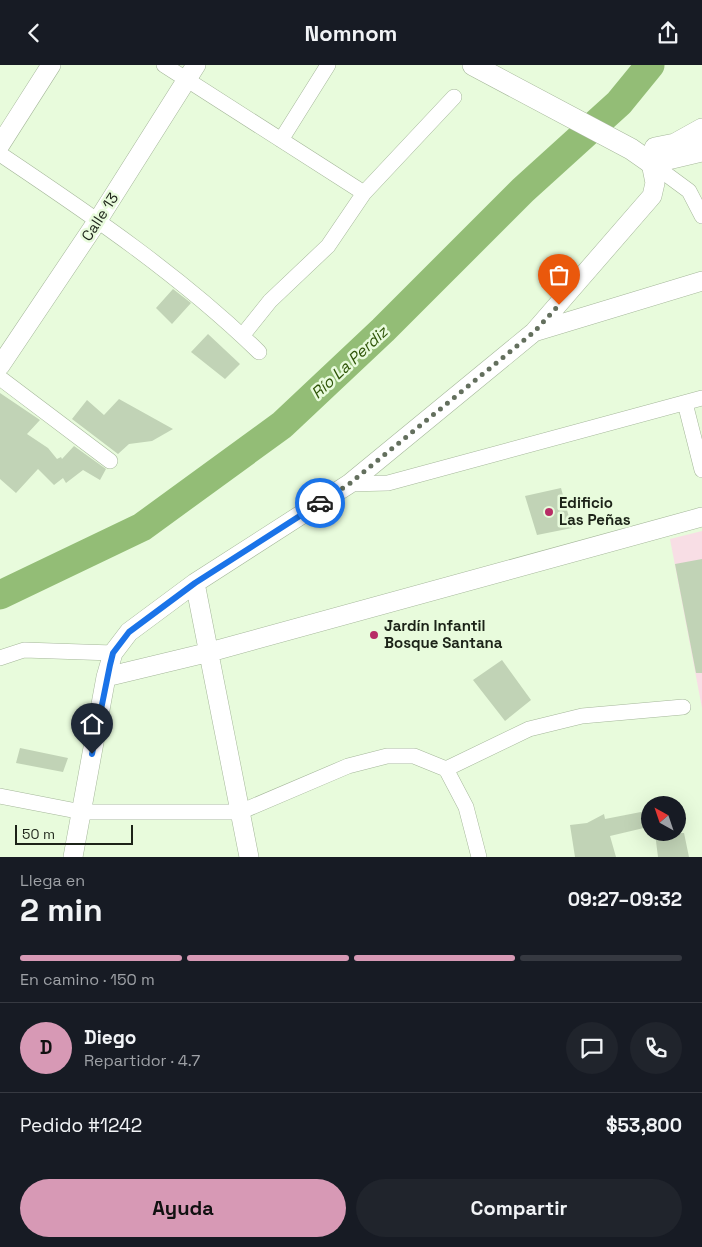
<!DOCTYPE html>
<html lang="es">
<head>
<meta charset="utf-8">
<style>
  body { margin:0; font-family:"Space Grotesk",sans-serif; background:#20242c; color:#f1f3f6; height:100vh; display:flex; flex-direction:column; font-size:19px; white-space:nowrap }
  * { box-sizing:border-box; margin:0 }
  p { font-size:16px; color:#9ea1a6 }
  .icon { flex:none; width:28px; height:28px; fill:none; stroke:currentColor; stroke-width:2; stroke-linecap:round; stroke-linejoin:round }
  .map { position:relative; height:792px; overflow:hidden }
  .drawer { display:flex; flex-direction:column; background:#171b24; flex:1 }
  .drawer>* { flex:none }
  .needle { width:32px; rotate:320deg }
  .fabs { position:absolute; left:641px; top:731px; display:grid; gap:10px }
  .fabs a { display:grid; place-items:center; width:45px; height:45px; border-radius:50%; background:#171b24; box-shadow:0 5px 20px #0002; font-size:25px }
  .scale { position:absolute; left:15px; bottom:12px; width:118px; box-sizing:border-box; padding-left:5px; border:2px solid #1c2318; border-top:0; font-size:14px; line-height:18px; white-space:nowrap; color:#1c2318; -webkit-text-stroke:4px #e8fbdc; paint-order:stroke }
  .pin { position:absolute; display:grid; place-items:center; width:42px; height:42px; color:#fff; margin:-51px -21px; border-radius:50% 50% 50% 0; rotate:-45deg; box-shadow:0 0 5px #0007 }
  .pin .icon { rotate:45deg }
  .courier { position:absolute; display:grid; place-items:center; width:50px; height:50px; margin:-25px; border:4px solid #1a73e8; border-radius:50%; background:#fff; color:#222; box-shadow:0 1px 6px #0007 }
  .head em { font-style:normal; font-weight:700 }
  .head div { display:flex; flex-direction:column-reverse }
  .head { display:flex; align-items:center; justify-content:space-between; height:85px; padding:0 20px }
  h1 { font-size:32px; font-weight:700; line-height:38px }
  .bar { display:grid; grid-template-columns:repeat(4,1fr); gap:8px 5px; align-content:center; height:60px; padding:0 20px }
  .bar i { height:6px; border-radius:4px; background:#363941 }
  .bar .current { background:#d799b5 }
  .bar p { grid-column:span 4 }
  .line { display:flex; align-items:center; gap:12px; padding:0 20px; border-top:1px solid #363941 }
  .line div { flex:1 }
  .round { display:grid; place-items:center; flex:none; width:52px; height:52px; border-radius:26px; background:#20242c }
  .cta { display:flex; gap:10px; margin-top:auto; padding:10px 20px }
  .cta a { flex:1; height:58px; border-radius:30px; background:#d799b5; color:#111; font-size:20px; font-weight:700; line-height:58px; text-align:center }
  .cta a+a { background:#20242c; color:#f1f3f6 }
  header { display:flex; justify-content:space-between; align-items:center; height:65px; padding:0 20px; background:#171b24; font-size:22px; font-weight:700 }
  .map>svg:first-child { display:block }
  .green { fill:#f8dee5 }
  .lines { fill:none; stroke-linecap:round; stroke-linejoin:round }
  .river { stroke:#93bd76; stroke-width:29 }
  .building { fill:#c1d3b6 }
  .minor-casing { stroke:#a5b79a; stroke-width:16 }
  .tertiary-casing { stroke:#a5b79a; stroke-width:20 }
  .secondary-casing { stroke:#a5b79a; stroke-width:22 }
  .minor { stroke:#fff; stroke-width:15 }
  .tertiary { stroke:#fff; stroke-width:19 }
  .secondary { stroke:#fff; stroke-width:21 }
  .done { stroke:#636f5d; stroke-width:5; stroke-dasharray:0 9 }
  .route { stroke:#1a73e8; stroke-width:6 }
  .poi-dot { fill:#b72c66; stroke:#e8fbdc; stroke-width:2 }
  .labels { text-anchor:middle; stroke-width:5; stroke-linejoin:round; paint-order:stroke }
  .street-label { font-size:15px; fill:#1c2318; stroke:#e8fbdc }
  .poi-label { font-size:15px; font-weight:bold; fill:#1c2318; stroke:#e8fbdc; text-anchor:start }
  .water-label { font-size:16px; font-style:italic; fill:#2f5508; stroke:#e8fbdc }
</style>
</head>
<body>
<header><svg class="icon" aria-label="back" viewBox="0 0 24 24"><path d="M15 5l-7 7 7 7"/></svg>Nomnom<svg class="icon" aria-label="share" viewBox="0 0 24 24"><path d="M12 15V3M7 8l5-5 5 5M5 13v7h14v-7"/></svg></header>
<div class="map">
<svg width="702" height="792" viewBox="0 0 702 792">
  <rect width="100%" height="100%" fill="#e8fbdc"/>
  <path class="green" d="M 702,466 L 702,643 L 670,474 Z"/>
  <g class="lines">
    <path class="river" d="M 0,530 L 142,462 L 282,360 L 383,265 L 523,125 L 619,38 L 650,0"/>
  </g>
  <path class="building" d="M 173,224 L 191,238 L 172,259 L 156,243 Z
    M 208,269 L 240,299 L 225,314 L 191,287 Z
    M 0,328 L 40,355 L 27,369 L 48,383 L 57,394 L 61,392 L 62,394 L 74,381 L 106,404 L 100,415 L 83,405 L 66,418 L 63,413 L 54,420 L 38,404 L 16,428 L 0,414 Z
    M 119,334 L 173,364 L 152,376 L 129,379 L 118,389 L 72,354 L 87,335 L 104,350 Z
    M 561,423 L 572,463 L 537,470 L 525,431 Z
    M 702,494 L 702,608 L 696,608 L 675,499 Z
    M 502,595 L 531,635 L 505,656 L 473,615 Z
    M 20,683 L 68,693 L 63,707 L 16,698 Z
    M 646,746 L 648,762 L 610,771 L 616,792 L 575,792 L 570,760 L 587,758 L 604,749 L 605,754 Z
    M 655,768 L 684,768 L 689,792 L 658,792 Z"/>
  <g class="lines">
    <g class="minor-casing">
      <path id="minor" d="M 164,0 L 364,128
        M 281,75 L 328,0
        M 0,89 C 91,150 181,211 259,287
        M 651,98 L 689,126 L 702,151
        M 242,271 L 270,236 L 328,181 L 364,128 L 454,32
        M 0,313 L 110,396
        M 685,338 L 702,405
        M 349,419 L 388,418 L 702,333
        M 0,593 L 24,585 L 113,588
        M 446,704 L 466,742 L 479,792
        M 0,731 L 82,747 L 240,747 L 348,701 L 387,691 L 414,691 L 446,704 L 529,664 L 582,651 L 683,642"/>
    </g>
    <g class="tertiary-casing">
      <path id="tertiary" d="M 0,80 L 51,0
        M 534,267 L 652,131 L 655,118 L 651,98
        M 0,301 L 98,155 L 196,0
        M 195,518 L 249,792
        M 106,612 L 210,587 L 702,452
        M 73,792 L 106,612 L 113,588 L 129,567 L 195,518 L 349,419 L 534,267 L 702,216"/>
    </g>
    <g class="secondary-casing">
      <path id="secondary" d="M 473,0 L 631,84 L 651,98 L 702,86
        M 655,83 L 675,79 L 702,64"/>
    </g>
    <use href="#minor" class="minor"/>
    <use href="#tertiary" class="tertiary"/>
    <use href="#secondary" class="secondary"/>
  </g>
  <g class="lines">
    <path class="done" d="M 320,438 L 349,419 L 534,267 L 559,240"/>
    <path class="route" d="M 92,689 L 110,600 L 113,588 L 129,567 L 195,518 L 320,438"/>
  </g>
  <g class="poi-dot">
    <circle cx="549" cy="447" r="5"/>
    <circle cx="374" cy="570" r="5"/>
  </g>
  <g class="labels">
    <g class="street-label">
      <text transform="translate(100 152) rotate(-57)" y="5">Calle 13</text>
    </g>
    <g class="poi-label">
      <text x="559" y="443">Edificio<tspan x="559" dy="17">Las Peñas</tspan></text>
      <text x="384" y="566">Jardín Infantil<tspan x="384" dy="17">Bosque Santana</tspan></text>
    </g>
    <g class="water-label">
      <text transform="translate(349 297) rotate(-43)" y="6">Río La Perdiz</text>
    </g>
  </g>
</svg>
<div class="fabs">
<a><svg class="needle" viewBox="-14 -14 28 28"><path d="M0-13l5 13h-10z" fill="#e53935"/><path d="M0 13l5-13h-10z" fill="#9ea1a6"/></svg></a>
</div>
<div class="scale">50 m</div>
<div class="pin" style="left:559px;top:240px;background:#ea580c"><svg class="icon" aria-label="bag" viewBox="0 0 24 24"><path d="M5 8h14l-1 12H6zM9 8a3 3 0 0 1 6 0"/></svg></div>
<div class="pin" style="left:92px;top:689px;background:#1f2937"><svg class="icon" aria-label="home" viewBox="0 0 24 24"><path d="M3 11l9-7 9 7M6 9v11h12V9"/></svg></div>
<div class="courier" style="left:320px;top:438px"><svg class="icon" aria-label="car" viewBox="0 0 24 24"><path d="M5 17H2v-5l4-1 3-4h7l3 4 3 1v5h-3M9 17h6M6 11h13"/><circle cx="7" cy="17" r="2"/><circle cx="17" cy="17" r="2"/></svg></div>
</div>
<section class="drawer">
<div class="head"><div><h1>2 min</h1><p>Llega en</p></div><em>09:27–09:32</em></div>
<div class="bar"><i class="current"></i><i class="current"></i><i class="current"></i><i></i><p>En camino · 150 m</p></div>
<div class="line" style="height:90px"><b class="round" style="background:#d799b5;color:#111">D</b><div><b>Diego</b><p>Repartidor · 4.7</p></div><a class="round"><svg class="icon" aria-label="chat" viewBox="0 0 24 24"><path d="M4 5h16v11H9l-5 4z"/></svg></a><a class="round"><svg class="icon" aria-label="phone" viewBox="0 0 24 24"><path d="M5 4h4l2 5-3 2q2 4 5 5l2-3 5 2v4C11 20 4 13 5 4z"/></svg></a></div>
<div class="line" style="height:65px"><div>Pedido #1242</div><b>$53,800</b></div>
<div class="cta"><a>Ayuda</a><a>Compartir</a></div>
</section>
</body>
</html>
